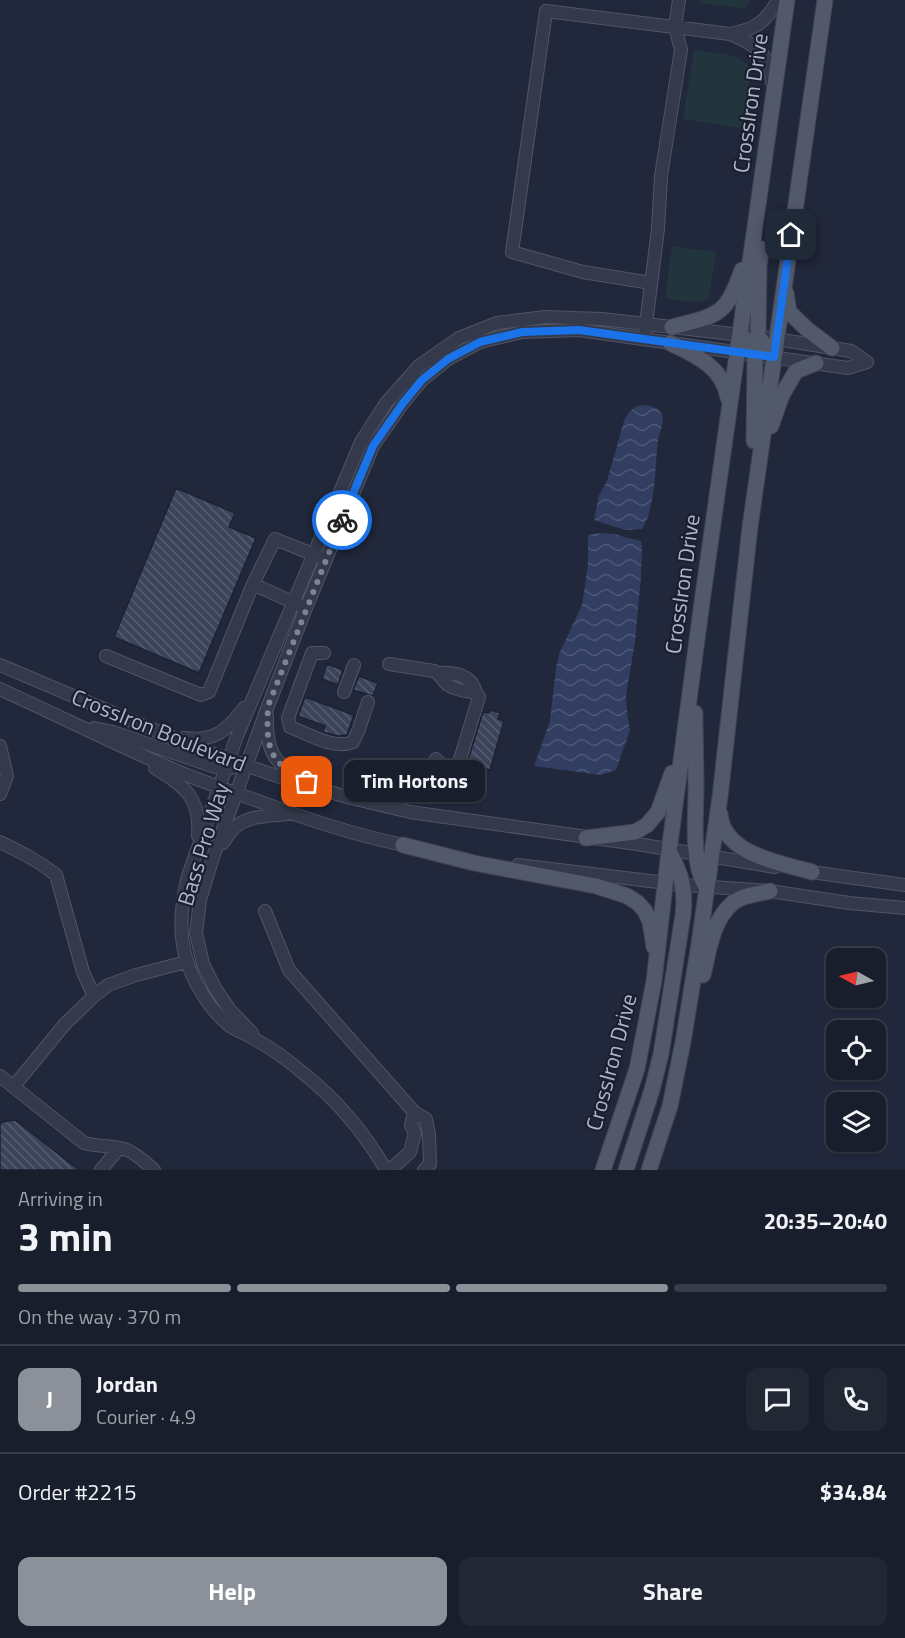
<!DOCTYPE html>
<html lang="en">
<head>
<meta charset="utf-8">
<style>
  body { margin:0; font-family:"Titillium Web",sans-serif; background:#222734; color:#f1f3f6; height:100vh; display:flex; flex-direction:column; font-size:22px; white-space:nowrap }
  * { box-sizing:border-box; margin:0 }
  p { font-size:20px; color:#9fa2a9 }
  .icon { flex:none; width:33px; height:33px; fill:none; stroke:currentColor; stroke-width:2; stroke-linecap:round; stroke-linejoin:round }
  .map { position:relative; height:1170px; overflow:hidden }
  .side { display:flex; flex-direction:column; background:#191e2c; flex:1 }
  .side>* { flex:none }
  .needle { width:39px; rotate:278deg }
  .controls { position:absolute; left:826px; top:948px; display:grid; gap:12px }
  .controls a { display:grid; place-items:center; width:60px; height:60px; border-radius:12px; background:#191e2c; box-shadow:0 2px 4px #0004,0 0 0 2px #373c48; font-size:30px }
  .pin { position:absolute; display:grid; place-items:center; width:51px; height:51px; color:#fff; margin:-26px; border-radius:12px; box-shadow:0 3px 9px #0006 }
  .courier { position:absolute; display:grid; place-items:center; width:60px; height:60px; margin:-30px; border:4px solid #1a73e8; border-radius:50%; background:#fff; color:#222; box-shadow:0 2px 8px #0007 }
  .bubble { position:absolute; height:42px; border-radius:12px; background:#191e2c; box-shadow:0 2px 4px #0004,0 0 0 2px #373c48; font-size:20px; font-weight:700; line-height:42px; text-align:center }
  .overview em { font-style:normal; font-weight:700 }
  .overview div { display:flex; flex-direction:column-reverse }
  .overview { display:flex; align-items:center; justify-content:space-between; height:102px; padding:0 18px }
  h1 { font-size:39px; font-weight:700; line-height:45px }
  .bar { display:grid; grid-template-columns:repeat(4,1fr); gap:9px 6px; align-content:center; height:72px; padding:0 18px }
  .bar i { height:8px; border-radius:4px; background:#373c48 }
  .bar .selected { background:#8c9099 }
  .bar p { grid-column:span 4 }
  .line { display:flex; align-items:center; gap:15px; padding:0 18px; border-top:2px solid #373c48 }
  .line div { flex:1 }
  .round { display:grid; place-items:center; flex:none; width:63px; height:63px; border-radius:12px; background:#222734 }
  .cta { display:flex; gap:12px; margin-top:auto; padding:12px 18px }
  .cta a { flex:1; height:69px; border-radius:12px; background:#8c9099; color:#fff; font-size:24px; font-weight:700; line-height:69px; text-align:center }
  .cta a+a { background:#222734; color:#f1f3f6 }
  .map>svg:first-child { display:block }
  .green { fill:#23353c }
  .water { fill:url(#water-waves) }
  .building { fill:url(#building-back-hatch); stroke:#1c2232; stroke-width:1.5 }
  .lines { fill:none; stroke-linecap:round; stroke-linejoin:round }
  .minor-casing { stroke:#4f5566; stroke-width:14 }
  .major-casing { stroke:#3e4454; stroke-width:17 }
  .minor { stroke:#343a4b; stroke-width:12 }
  .major { stroke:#52596b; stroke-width:15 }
  .done { stroke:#7d8496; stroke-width:6; stroke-dasharray:0 10.8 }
  .route { stroke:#1a73e8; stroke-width:8 }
  .labels { text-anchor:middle; stroke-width:4.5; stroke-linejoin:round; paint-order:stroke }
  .street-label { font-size:22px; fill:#afb5c7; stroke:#1a2030 }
</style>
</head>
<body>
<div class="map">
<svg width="905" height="1170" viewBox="0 0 905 1170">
  <defs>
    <pattern id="water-waves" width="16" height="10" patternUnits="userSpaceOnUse" patternTransform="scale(1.5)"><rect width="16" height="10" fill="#323e61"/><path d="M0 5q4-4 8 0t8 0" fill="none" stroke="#4d5876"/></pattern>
    <pattern id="building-back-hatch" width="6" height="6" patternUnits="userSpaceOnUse" patternTransform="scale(1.5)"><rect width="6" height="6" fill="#3c445b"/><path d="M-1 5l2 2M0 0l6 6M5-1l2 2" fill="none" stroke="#565d71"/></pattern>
  </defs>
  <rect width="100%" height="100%" fill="#21283b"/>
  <path class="green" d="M 701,0 L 750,0 L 745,9 L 701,3 Z
    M 694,50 C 708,52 736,53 746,63 C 750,67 750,72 750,77 L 742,129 L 683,119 Z
    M 672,246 L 716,252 L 709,298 L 700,303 L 665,298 Z"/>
  <path class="water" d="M 640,405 C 647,405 657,406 661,413 C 666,419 659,433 658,440 C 655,465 656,492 648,516 C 647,520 644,525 642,529 L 625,530 L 594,520 L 599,495 L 607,481 L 624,421 C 628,413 631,409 640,405 Z
    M 601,533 L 613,534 L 641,541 L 642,546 L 641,577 L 635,642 L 626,695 L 627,713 L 630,730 L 616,770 L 601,775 L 534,766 L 550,721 L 556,668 L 559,654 L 582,605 L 588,565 L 588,535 Z"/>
  <path class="building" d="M 176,488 L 235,513 L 229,527 L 256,538 L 199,673 L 114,637 Z
    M 327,664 L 343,670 L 338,685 L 322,679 Z
    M 359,676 L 378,683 L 373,696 L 353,690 Z
    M 305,697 L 354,715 L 347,735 L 338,736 L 323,732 L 325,726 L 298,716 Z
    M 490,710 L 500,713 L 498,719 L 504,721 L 490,770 L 467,763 L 483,712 L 489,713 Z
    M 15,1120 L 79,1170 L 0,1170 L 0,1125 L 2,1122 Z"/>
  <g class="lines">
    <g class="minor-casing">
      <path id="minor" d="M 730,34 C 756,29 765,23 778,0
        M 651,283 L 583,272 L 512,252 L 546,11 L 730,34 C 755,44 770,54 772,82
        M 645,332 L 658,229 L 661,176 L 681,50 L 675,27 L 679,0
        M 253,584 L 299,605
        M 324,653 L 312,653 L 288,718 L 290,727 C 308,734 334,750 353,742 L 359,729 L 368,702
        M 106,656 L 201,695 L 209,692 L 253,584 L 275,539 L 320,557
        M 389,664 L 434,671 C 440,674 442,680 448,685 C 456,691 467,691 476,693 L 479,697 L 458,766 C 449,768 442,766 436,759
        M 0,665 L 132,721 L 219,756 L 294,782 L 351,798 L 410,812 L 637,844 L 775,867
        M 438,673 C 455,672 472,675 476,693
        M 0,689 C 57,715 113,743 170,768 C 202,782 236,793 269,805 C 315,822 361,837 409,846
        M 344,692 L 354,665
        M 267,716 C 266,748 272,763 302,779
        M 94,728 L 113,732 L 215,767 L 232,768
        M 184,738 C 215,742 226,731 244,708
        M 0,746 L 7,776 L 0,794
        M 155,768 C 185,787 201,797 198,836
        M 0,842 C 20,852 39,861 56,875 L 83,972 L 94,996
        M 223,843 C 226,838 230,832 235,827 C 249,815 270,816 288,814
        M 518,865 L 683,885 L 770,891 L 849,903 L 905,908
        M 804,871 L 905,885
        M 265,911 L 289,970 L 414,1112
        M 252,1033 L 230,1010 L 215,988 L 203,964 L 196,933 L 200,900 L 213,857 L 268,706 L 306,608 L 373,446 L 403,403 L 422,380 L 448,359 L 480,342 L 522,332 L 579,330 L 848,368 L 867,362
        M 0,1076 L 84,1143 C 98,1147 114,1145 127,1150 C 137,1154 146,1163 154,1170
        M 14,1086 L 65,1024 L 94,996 L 108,985 L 136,975 L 186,962
        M 101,1170 L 119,1148
        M 386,1170 C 364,1132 337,1100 303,1073 C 289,1061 274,1050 258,1041 C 249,1035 239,1032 230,1026 C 219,1017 210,1007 203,995 C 178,956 177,920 188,876 L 237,736 L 361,442 L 386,403 L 419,366 L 459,338 L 497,323 L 545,317 L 602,319 L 776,339 L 851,351 L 867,362
        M 390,1170 L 410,1152 L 415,1133 L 411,1125 L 414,1112 L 426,1119 L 429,1135 L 430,1164 L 424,1170"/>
    </g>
    <g class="major-casing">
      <path id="major" d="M 762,249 L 759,265 L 758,336 L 773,357
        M 786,293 L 789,312 L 808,330 L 832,348
        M 672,327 C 717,315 726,317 742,270
        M 740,334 L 752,346 L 755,355 L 754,441
        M 670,343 C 695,355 723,367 728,398
        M 771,426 L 782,395 L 796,371 L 816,363
        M 695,713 C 695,738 696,763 696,788 C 696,816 691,861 705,885
        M 720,814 C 723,854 780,863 812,872
        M 586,838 L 635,832 L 647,825 L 658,812 L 672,773
        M 403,845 L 474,863 L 596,886 L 627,896 L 638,903 L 645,911 L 650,922 L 654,947
        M 703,975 C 709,951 712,919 734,902 C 743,895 758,894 770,891
        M 603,1170 L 637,1069 L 654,981 L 669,851 L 702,602 L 787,0
        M 626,1170 L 652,1090 L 661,1054 L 683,915 C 686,888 681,874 669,851
        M 649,1170 L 670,1106 L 683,1042 L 698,950 L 720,797 L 750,527 L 825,0"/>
    </g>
    <use href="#minor" class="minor"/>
    <use href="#major" class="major"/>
  </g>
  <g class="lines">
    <path class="done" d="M 307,782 C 268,761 266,749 268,706 L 342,520"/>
    <path class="route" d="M 342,520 L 373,446 L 403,403 L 422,380 L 448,359 L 480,342 L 522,332 L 579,330 L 774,357 L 791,235"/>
  </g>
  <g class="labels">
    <g class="street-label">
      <text transform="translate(750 103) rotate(-82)" y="8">CrossIron Drive</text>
      <text transform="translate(682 584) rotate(-82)" y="8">CrossIron Drive</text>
      <text transform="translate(159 730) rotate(22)" y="8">CrossIron Boulevard</text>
      <text transform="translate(203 844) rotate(-73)" y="8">Bass Pro Way</text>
      <text transform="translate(611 1062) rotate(-75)" y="8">CrossIron Drive</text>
    </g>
  </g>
</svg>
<div class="controls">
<a><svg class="needle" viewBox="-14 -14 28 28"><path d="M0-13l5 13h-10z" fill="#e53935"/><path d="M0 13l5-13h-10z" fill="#9fa2a9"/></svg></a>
<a><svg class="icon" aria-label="locate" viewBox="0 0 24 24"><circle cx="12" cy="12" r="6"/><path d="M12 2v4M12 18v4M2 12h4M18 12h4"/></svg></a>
<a><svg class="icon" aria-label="layers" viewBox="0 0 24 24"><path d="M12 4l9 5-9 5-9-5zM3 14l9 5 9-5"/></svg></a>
</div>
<div class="pin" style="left:307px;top:782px;background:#ea580c"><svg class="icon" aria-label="bag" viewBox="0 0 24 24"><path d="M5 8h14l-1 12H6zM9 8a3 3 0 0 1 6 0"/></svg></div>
<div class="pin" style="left:791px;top:235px;background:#1f2937"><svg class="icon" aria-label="home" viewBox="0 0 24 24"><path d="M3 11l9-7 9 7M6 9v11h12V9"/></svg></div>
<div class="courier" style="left:342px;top:520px"><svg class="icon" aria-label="bike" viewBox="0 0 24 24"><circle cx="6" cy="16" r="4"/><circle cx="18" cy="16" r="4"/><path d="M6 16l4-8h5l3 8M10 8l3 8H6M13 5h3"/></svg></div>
<div class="bubble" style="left:344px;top:760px;width:141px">Tim Hortons</div>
</div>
<section class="side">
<div class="overview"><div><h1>3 min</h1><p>Arriving in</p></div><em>20:35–20:40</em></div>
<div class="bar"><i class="selected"></i><i class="selected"></i><i class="selected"></i><i></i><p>On the way · 370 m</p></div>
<div class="line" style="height:108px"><b class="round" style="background:#8c9099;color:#fff">J</b><div><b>Jordan</b><p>Courier · 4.9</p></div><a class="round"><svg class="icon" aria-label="chat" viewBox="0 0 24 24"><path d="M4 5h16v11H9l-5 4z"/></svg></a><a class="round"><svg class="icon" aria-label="phone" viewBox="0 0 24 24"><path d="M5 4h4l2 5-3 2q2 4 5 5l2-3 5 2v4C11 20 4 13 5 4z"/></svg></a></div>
<div class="line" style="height:78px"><div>Order #2215</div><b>$34.84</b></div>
<div class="cta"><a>Help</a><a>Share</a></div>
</section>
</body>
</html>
